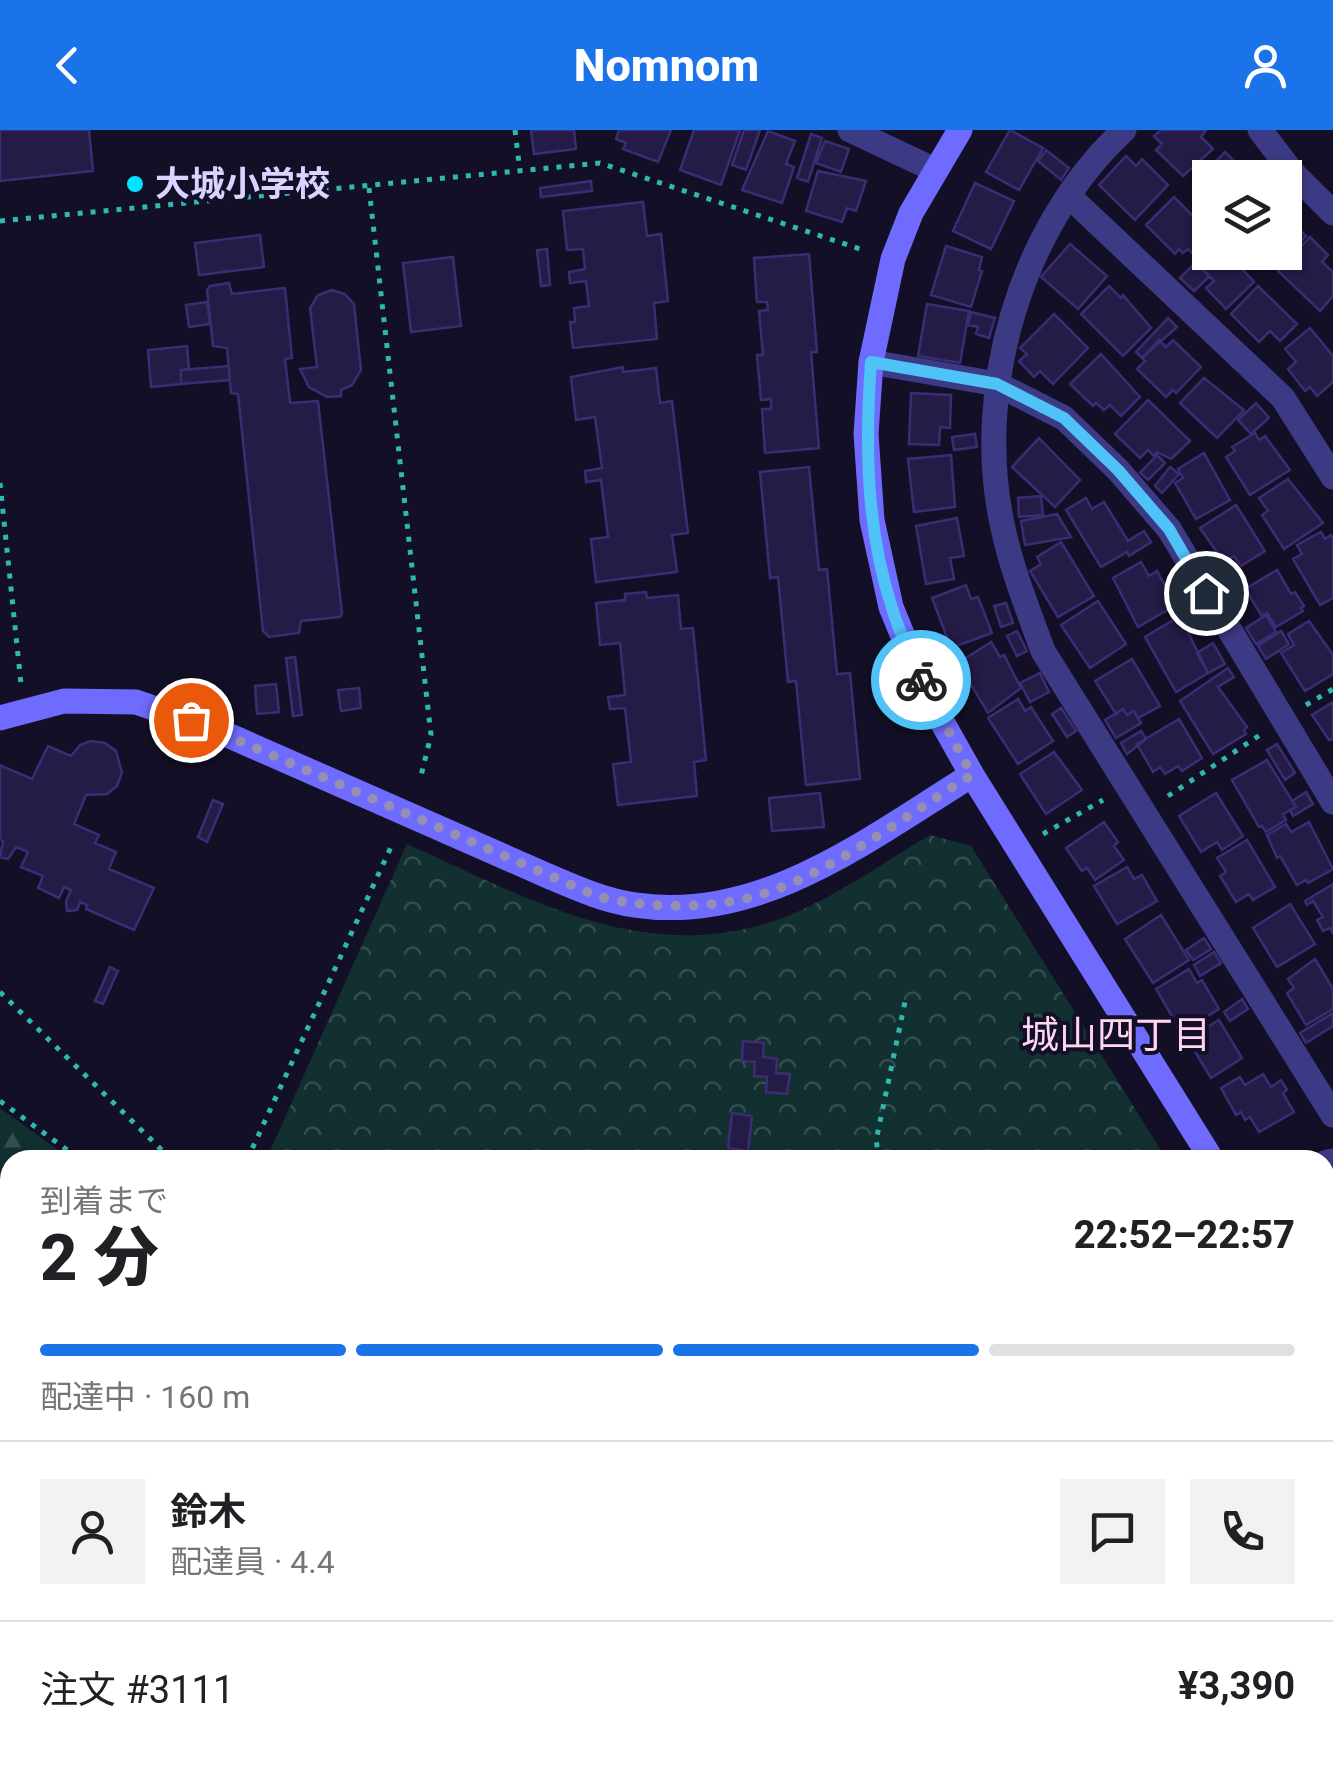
<!DOCTYPE html>
<html lang="ja">
<head>
<meta charset="utf-8">
<style>
  body { margin:0; font-family:Roboto,"Noto Sans JP",sans-serif; background:#f2f2f2; color:#202124; height:100vh; display:flex; flex-direction:column; font-size:38px; white-space:nowrap }
  * { box-sizing:border-box; margin:0 }
  p { font-size:32px; color:#757577 }
  .icon { flex:none; width:55px; height:55px; fill:none; stroke:currentColor; stroke-width:2; stroke-linecap:round; stroke-linejoin:round }
  .map { position:relative; flex:1; overflow:hidden }
  .sheet { position:absolute; left:0px; top:1020px; width:1335px; height:622px; display:flex; flex-direction:column; background:#fff; border-radius:30px 30px 0 0; box-shadow:0 2px 8px #0004 }
  .sheet>* { flex:none }
  .buttons { position:absolute; left:1192px; top:30px; display:grid; gap:20px }
  .buttons a { display:grid; place-items:center; width:110px; height:110px; border-radius:0px; background:#fff; box-shadow:0 2px 8px #0004; font-size:50px }
  .pin { position:absolute; display:grid; place-items:center; width:85px; height:85px; color:#fff; margin:-42px; border:5px solid #fff; border-radius:50%; box-shadow:0 2px 10px #0007 }
  .courier { position:absolute; display:grid; place-items:center; width:100px; height:100px; margin:-50px; border:8px solid #4fc3f7; border-radius:50%; background:#fff; color:#222; box-shadow:0 2px 12px #0007 }
  .overview em { font-style:normal; font-weight:800 }
  .overview div { display:flex; flex-direction:column-reverse }
  .overview { display:flex; align-items:center; justify-content:space-between; height:170px; padding:0 40px }
  h1 { font-size:65px; font-weight:800; line-height:75px }
  .bar { display:grid; grid-template-columns:repeat(4,1fr); gap:15px 10px; align-content:center; height:120px; padding:0 40px }
  .bar i { height:12px; border-radius:8px; background:#e0e0e0 }
  .bar .current { background:#1a73e8 }
  .bar p { grid-column:span 4 }
  .line { display:flex; align-items:center; gap:25px; padding:0 40px; border-top:2px solid #e0e0e0 }
  .line div { flex:1 }
  .round { display:grid; place-items:center; flex:none; width:105px; height:105px; border-radius:0px; background:#f2f2f2 }
  header { display:flex; justify-content:space-between; align-items:center; height:130px; padding:0 40px; background:#1a73e8; color:#fff; font-size:45px; font-weight:800 }
  .map>svg:first-child { display:block }
  .forest { fill:url(#forest-firs) }
  .park { fill:url(#park-crowns) }
  .building { fill:#241b47; stroke:#3b2d73; stroke-width:2.5 }
  .lines { fill:none; stroke-linecap:round; stroke-linejoin:round }
  .path { stroke:#2fb8b0; stroke-width:5; stroke-dasharray:5 8; stroke-linecap:butt }
  .street { stroke:#3d3a85; stroke-width:25 }
  .secondary { stroke:#6f6bff; stroke-width:25 }
  .highway { stroke:#ff4fa3; stroke-width:30 }
  .done { stroke:#948fb3; stroke-width:10; stroke-dasharray:0 18 }
  .route { stroke:#4fc3f7; stroke-width:12 }
  .poi-dot { fill:#00e5ff; stroke:#130f26; stroke-width:4 }
  .labels { text-anchor:middle; stroke-width:8; stroke-linejoin:round; paint-order:stroke }
  .poi-label { font-size:35px; font-weight:bold; fill:#d9d4ff; stroke:#130f26; text-anchor:start }
  .neighbourhood-label { font-size:38px; fill:#ffd6f0; stroke:#130f26 }
</style>
</head>
<body>
<header><svg class="icon" aria-label="back" viewBox="0 0 24 24"><path d="M15 5l-7 7 7 7"/></svg>Nomnom<svg class="icon" aria-label="person" viewBox="0 0 24 24"><circle cx="12" cy="8" r="4"/><path d="M4 21q1-7 8-7t8 7"/></svg></header>
<div class="map">
<svg width="1333" height="1641" viewBox="0 0 1333 1641">
  <defs>
    <pattern id="forest-firs" width="22" height="20" patternUnits="userSpaceOnUse" patternTransform="scale(2.5)"><rect width="22" height="20" fill="#12302f"/><path d="M5 1l3.5 6h-7zM16 11l3.5 6h-7z" fill="#344d4e"/></pattern>
    <pattern id="park-crowns" width="20" height="18" patternUnits="userSpaceOnUse" patternTransform="scale(2.5)"><rect width="20" height="18" fill="#12302f"/><path d="M2 6a3 3 0 1 1 6 0M12 15a3 3 0 1 1 6 0" fill="none" stroke="#344d4e"/></pattern>
  </defs>
  <rect width="100%" height="100%" fill="#130f26"/>
  <path class="forest" d="M 0,978 L 72,1030 L 10,1030 L 10,1068 L 0,1059 Z
    M 0,1330 L 10,1339 L 10,1456 L 5,1456 L 0,1444 Z"/>
  <path class="park" d="M 930,705 L 971,716 L 1167,1030 L 266,1030 L 407,714 C 540,774 665,848 812,775 C 853,755 891,728 930,705 Z"/>
  <path class="building" d="M 0,0 L 89,0 L 93,41 L 0,51 Z
    M 531,0 L 574,0 L 576,19 L 534,24 Z
    M 619,0 L 671,0 L 658,32 L 623,19 L 626,13 L 616,9 Z
    M 694,0 L 740,0 L 721,55 L 680,40 Z
    M 744,0 L 760,0 L 746,40 L 732,35 Z
    M 1010,0 L 1043,18 L 1019,60 L 986,42 Z
    M 1161,0 L 1206,0 L 1201,7 L 1213,19 L 1183,46 L 1156,20 L 1162,14 L 1154,6 Z
    M 768,1 L 795,11 L 786,34 L 794,37 L 782,73 L 742,60 Z
    M 811,4 L 822,8 L 808,52 L 797,48 Z
    M 825,11 L 849,19 L 841,42 L 816,33 Z
    M 1046,20 L 1069,38 L 1061,50 L 1038,31 Z
    M 1225,22 L 1251,48 L 1210,48 L 1210,64 L 1197,51 Z
    M 1126,26 L 1136,36 L 1142,29 L 1168,55 L 1135,90 L 1099,55 Z
    M 818,41 L 866,51 L 856,81 L 847,78 L 842,92 L 806,81 Z
    M 591,51 L 592,61 L 541,67 L 540,58 Z
    M 975,53 L 1014,71 L 991,119 L 953,101 Z
    M 1174,67 L 1210,103 L 1210,109 L 1194,125 L 1188,119 L 1183,123 L 1179,119 L 1175,124 L 1146,95 Z
    M 643,72 L 647,106 L 661,104 L 668,171 L 654,173 L 657,209 L 573,218 L 570,192 L 575,192 L 574,178 L 589,176 L 586,151 L 570,153 L 569,142 L 585,139 L 583,119 L 567,120 L 563,81 Z
    M 1285,91 L 1290,95 L 1292,92 L 1306,106 L 1276,137 L 1261,122 L 1285,122 Z
    M 260,105 L 264,137 L 199,145 L 195,113 Z
    M 1310,107 L 1328,125 L 1322,132 L 1333,142 L 1333,166 L 1320,181 L 1278,141 Z
    M 1070,114 L 1107,146 L 1078,179 L 1041,147 Z
    M 946,116 L 982,127 L 979,140 L 982,141 L 971,177 L 931,165 Z
    M 547,119 L 550,155 L 541,156 L 537,120 Z
    M 1216,122 L 1236,122 L 1238,125 L 1234,130 L 1254,152 L 1226,179 L 1206,158 L 1214,151 L 1201,137 Z
    M 809,124 L 817,222 L 811,222 L 819,318 L 765,323 L 762,279 L 771,279 L 771,269 L 761,270 L 757,225 L 763,225 L 759,181 L 768,180 L 767,172 L 757,172 L 754,128 Z
    M 453,127 L 461,196 L 411,202 L 403,133 Z
    M 1196,132 L 1209,147 L 1194,161 L 1180,148 Z
    M 229,153 L 232,164 L 285,158 L 292,228 L 285,229 L 290,273 L 318,271 L 342,483 L 340,487 L 301,491 L 299,503 L 269,507 L 263,501 L 238,264 L 231,263 L 227,218 L 213,216 L 207,160 L 210,156 Z
    M 1109,156 L 1121,168 L 1123,165 L 1151,198 L 1123,226 L 1081,184 Z
    M 1258,156 L 1297,194 L 1280,211 L 1270,201 L 1259,212 L 1231,184 Z
    M 332,160 L 345,164 L 354,174 L 361,240 L 352,255 L 341,260 L 341,266 L 327,267 L 309,257 L 300,239 L 317,237 L 310,178 L 318,165 Z
    M 207,172 L 210,194 L 189,197 L 186,175 Z
    M 927,174 L 969,181 L 960,233 L 918,226 Z
    M 971,182 L 995,188 L 989,208 L 976,204 L 978,197 L 968,195 Z
    M 1054,184 L 1088,218 L 1053,254 L 1040,241 L 1034,247 L 1019,231 L 1027,224 L 1020,218 Z
    M 1168,188 L 1177,197 L 1142,228 L 1136,222 Z
    M 1310,198 L 1333,226 L 1333,252 L 1317,266 L 1310,257 L 1305,261 L 1288,239 L 1296,232 L 1285,219 Z
    M 1159,210 L 1166,217 L 1173,210 L 1201,237 L 1176,263 L 1173,260 L 1166,267 L 1137,239 L 1145,231 L 1142,228 Z
    M 187,216 L 189,239 L 181,240 L 181,254 L 151,257 L 148,220 Z
    M 1101,224 L 1140,267 L 1121,286 L 1110,275 L 1104,280 L 1096,273 L 1093,276 L 1070,254 Z
    M 229,236 L 230,250 L 181,254 L 181,240 Z
    M 623,237 L 623,242 L 656,238 L 660,273 L 672,271 L 688,403 L 672,405 L 677,442 L 596,452 L 591,409 L 608,407 L 601,350 L 586,352 L 585,341 L 602,338 L 595,287 L 576,290 L 571,247 Z
    M 1204,248 L 1244,280 L 1217,308 L 1180,273 Z
    M 911,263 L 951,265 L 950,298 L 940,297 L 939,315 L 909,314 Z
    M 1148,270 L 1190,311 L 1171,329 L 1157,322 L 1154,326 L 1148,320 L 1140,328 L 1115,304 Z
    M 1256,273 L 1269,288 L 1251,304 L 1238,290 Z
    M 1255,303 L 1259,310 L 1265,306 L 1290,340 L 1250,365 L 1226,327 L 1235,321 L 1232,317 Z
    M 975,304 L 977,317 L 954,320 L 952,307 Z
    M 1039,308 L 1080,350 L 1055,377 L 1012,337 Z
    M 1204,323 L 1230,370 L 1196,389 L 1175,353 L 1183,348 L 1178,339 Z
    M 951,325 L 955,377 L 914,382 L 908,329 Z
    M 1157,325 L 1165,333 L 1148,350 L 1140,343 Z
    M 809,337 L 819,440 L 827,439 L 837,544 L 850,543 L 860,649 L 806,655 L 796,551 L 788,552 L 778,447 L 770,448 L 760,342 Z
    M 1170,337 L 1179,344 L 1162,363 L 1155,356 Z
    M 1288,349 L 1323,393 L 1284,419 L 1262,385 L 1268,381 L 1259,368 Z
    M 1041,366 L 1043,385 L 1019,387 L 1018,368 Z
    M 1086,368 L 1092,379 L 1104,372 L 1128,411 L 1144,401 L 1151,412 L 1129,426 L 1127,422 L 1101,437 L 1066,380 Z
    M 1236,375 L 1265,421 L 1241,436 L 1234,426 L 1224,432 L 1200,398 Z
    M 1057,384 L 1071,407 L 1025,415 L 1021,391 Z
    M 957,388 L 964,426 L 950,428 L 954,449 L 926,454 L 916,396 Z
    M 1321,402 L 1325,409 L 1331,405 L 1333,409 L 1333,468 L 1320,475 L 1293,429 L 1302,424 L 1297,415 Z
    M 1061,412 L 1094,466 L 1058,487 L 1030,441 L 1041,434 L 1037,427 Z
    M 1141,432 L 1149,446 L 1157,441 L 1176,475 L 1138,497 L 1113,448 Z
    M 1277,440 L 1291,464 L 1295,462 L 1304,476 L 1301,478 L 1303,481 L 1276,497 L 1267,483 L 1262,486 L 1245,459 Z
    M 966,455 L 971,469 L 978,467 L 992,503 L 951,518 L 932,468 Z
    M 646,462 L 647,468 L 678,465 L 681,499 L 693,498 L 706,630 L 694,632 L 697,666 L 618,675 L 613,634 L 631,632 L 625,578 L 610,579 L 608,567 L 625,565 L 620,513 L 600,515 L 596,473 L 625,470 L 625,464 Z
    M 1098,471 L 1126,514 L 1090,538 L 1061,495 Z
    M 1006,473 L 1013,493 L 1001,497 L 994,476 Z
    M 1266,485 L 1276,502 L 1256,514 L 1246,498 Z
    M 1180,486 L 1208,543 L 1176,562 L 1145,507 Z
    M 1309,491 L 1333,525 L 1333,544 L 1305,561 L 1281,523 L 1294,515 L 1288,504 Z
    M 1017,501 L 1027,521 L 1017,526 L 1007,506 Z
    M 1281,501 L 1289,514 L 1266,529 L 1258,516 Z
    M 991,512 L 1000,527 L 1004,525 L 1021,558 L 988,583 L 958,533 Z
    M 1213,513 L 1225,534 L 1208,543 L 1197,523 Z
    M 295,527 L 302,585 L 293,586 L 286,528 Z
    M 1132,529 L 1160,576 L 1138,588 L 1134,581 L 1127,585 L 1123,579 L 1116,584 L 1095,551 Z
    M 1228,538 L 1234,547 L 1218,557 L 1247,597 L 1244,600 L 1246,604 L 1213,624 L 1180,571 Z
    M 1040,543 L 1049,562 L 1030,572 L 1020,553 Z
    M 276,554 L 279,582 L 257,584 L 255,556 Z
    M 359,558 L 361,578 L 341,581 L 338,560 Z
    M 1018,569 L 1025,581 L 1031,577 L 1053,611 L 1018,634 L 988,588 Z
    M 1333,572 L 1333,609 L 1329,610 L 1312,585 Z
    M 1061,578 L 1076,601 L 1067,607 L 1052,584 Z
    M 1123,579 L 1127,585 L 1134,581 L 1141,593 L 1116,608 L 1105,590 Z
    M 1179,589 L 1202,628 L 1182,641 L 1178,636 L 1165,644 L 1160,637 L 1153,642 L 1137,614 Z
    M 1141,601 L 1146,609 L 1127,624 L 1121,613 Z
    M 91,611 L 105,613 L 116,621 L 122,643 L 117,656 L 107,664 L 86,665 L 74,694 L 99,705 L 95,713 L 116,722 L 109,739 L 154,758 L 134,800 L 86,779 L 87,775 L 80,772 L 77,780 L 67,781 L 66,771 L 71,760 L 64,757 L 59,768 L 38,758 L 43,746 L 21,737 L 28,722 L 16,717 L 8,729 L 0,727 L 3,711 L 0,709 L 0,635 L 32,649 L 48,616 L 71,626 L 80,615 Z
    M 1277,614 L 1295,643 L 1285,650 L 1267,620 Z
    M 1054,622 L 1082,660 L 1046,684 L 1020,644 Z
    M 1267,630 L 1296,677 L 1283,684 L 1286,690 L 1266,702 L 1262,696 L 1259,697 L 1232,650 Z
    M 1306,662 L 1313,674 L 1293,686 L 1290,680 L 1296,677 L 1292,671 Z
    M 820,663 L 824,697 L 772,701 L 769,668 Z
    M 1216,663 L 1243,706 L 1222,720 L 1217,712 L 1201,722 L 1179,686 Z
    M 213,670 L 223,674 L 207,712 L 198,707 Z
    M 1104,692 L 1118,712 L 1114,716 L 1124,730 L 1095,750 L 1087,738 L 1082,741 L 1066,718 Z
    M 1309,692 L 1333,739 L 1308,753 L 1306,750 L 1297,755 L 1280,726 L 1277,728 L 1267,705 L 1286,694 L 1291,702 Z
    M 1247,710 L 1275,757 L 1253,770 L 1249,764 L 1236,772 L 1220,746 L 1226,742 L 1217,728 Z
    M 1127,737 L 1134,749 L 1142,745 L 1157,771 L 1117,794 L 1094,756 Z
    M 1333,754 L 1333,804 L 1330,798 L 1323,801 L 1317,790 L 1323,787 L 1313,771 L 1307,775 L 1305,771 Z
    M 1290,774 L 1315,814 L 1277,837 L 1253,798 Z
    M 1161,785 L 1189,830 L 1153,853 L 1125,809 Z
    M 1204,808 L 1211,819 L 1193,830 L 1186,820 Z
    M 1214,822 L 1221,833 L 1200,846 L 1194,835 Z
    M 1315,829 L 1333,859 L 1333,879 L 1306,895 L 1287,863 L 1294,858 L 1288,849 Z
    M 110,837 L 118,841 L 103,874 L 95,871 Z
    M 1189,839 L 1197,853 L 1202,850 L 1219,879 L 1181,902 L 1156,859 Z
    M 1242,869 L 1248,879 L 1230,891 L 1224,882 Z
    M 1333,883 L 1333,896 L 1306,913 L 1300,903 Z
    M 1219,890 L 1242,928 L 1211,948 L 1187,909 Z
    M 743,911 L 764,913 L 763,927 L 777,929 L 776,943 L 790,944 L 787,964 L 766,962 L 767,947 L 754,946 L 755,932 L 742,931 Z
    M 1263,944 L 1271,957 L 1281,950 L 1287,960 L 1283,963 L 1294,982 L 1259,1002 L 1250,987 L 1245,990 L 1241,982 L 1236,985 L 1221,958 L 1240,947 L 1245,955 Z
    M 732,983 L 752,986 L 748,1021 L 728,1018 Z
    M 1326,1089 L 1328,1094 L 1333,1092 L 1333,1150 L 1325,1153 Z
    M 155,1632 L 200,1632 L 200,1641 L 149,1641 Z
    M 789,1632 L 832,1632 L 826,1641 L 816,1638 L 814,1641 L 799,1641 Z
    M 873,1632 L 906,1632 L 920,1641 L 868,1641 Z
    M 1075,1632 L 1107,1632 L 1124,1641 L 1070,1641 Z
    M 1199,1632 L 1244,1632 L 1241,1641 L 1196,1641 Z"/>
  <g class="lines">
    <path class="path" d="M 515,0 L 520,42
      M 369,58 L 431,605 L 420,650
      M 0,91 L 600,33 L 866,121
      M 0,353 L 21,554
      M 1306,575 L 1333,559
      M 1168,666 L 1263,603
      M 1043,704 L 1103,670
      M 0,862 L 172,1030
      M 0,971 L 81,1030
      M 247,1030 L 391,717
      M 880,1030 L 876,1011 L 906,867"/>
    <path class="street" d="M 850,0 L 935,40
      M 1124,0 C 1021,95 972,260 1003,398 C 1012,440 1028,480 1043,521 L 1333,985
      M 1260,0 L 1292,42 L 1333,83
      M 1070,67 L 1283,268 L 1333,347
      M 871,232 L 997,254 L 1064,288 L 1118,340 L 1169,399 L 1333,672
      M 1325,1033 L 1333,1031
      M 0,1507 L 10,1495
      M 248,1632 L 260,1641
      M 758,1632 L 755,1637 L 761,1641
      M 962,1641 L 967,1632
      M 1164,1641 L 1167,1632"/>
    <path class="secondary" d="M 960,0 L 911,83 L 893,129 L 871,232 L 866,304 L 872,390 L 891,477 L 927,565 L 972,645 L 1212,1030
      M 0,588 L 64,571 L 136,572 L 214,599 L 548,746 C 576,758 605,771 635,775 C 762,794 871,707 972,645
      M 1325,1352 L 1328,1433 L 1325,1473
      M 1291,1641 L 1294,1632"/>
    <path class="highway" d="M 0,1172 L 10,1181
      M 0,1242 L 10,1251
      M 476,1632 L 487,1641
      M 566,1632 L 577,1641"/>
  </g>
  <g class="lines">
    <path class="done" d="M 191,590 L 599,767 C 657,780 724,780 780,758 C 844,733 912,682 972,645 L 921,550"/>
    <path class="route" d="M 921,550 C 911,526 899,502 892,478 C 866,398 865,315 871,232 L 997,254 L 1064,288 L 1118,340 L 1169,399 L 1206,463"/>
  </g>
  <circle class="poi-dot" cx="135" cy="54" r="10"/>
  <g class="labels">
    <g class="poi-label">
      <text x="155" y="66">大城小学校</text>
    </g>
    <g class="neighbourhood-label">
      <text x="1116" y="918">城山四丁目</text>
    </g>
  </g>
</svg>
<div class="buttons">
<a><svg class="icon" aria-label="layers" viewBox="0 0 24 24"><path d="M12 4l9 5-9 5-9-5zM3 14l9 5 9-5"/></svg></a>
</div>
<div class="pin" style="left:191px;top:590px;background:#ea580c"><svg class="icon" aria-label="bag" viewBox="0 0 24 24"><path d="M5 8h14l-1 12H6zM9 8a3 3 0 0 1 6 0"/></svg></div>
<div class="pin" style="left:1206px;top:463px;background:#1f2937"><svg class="icon" aria-label="home" viewBox="0 0 24 24"><path d="M3 11l9-7 9 7M6 9v11h12V9"/></svg></div>
<div class="courier" style="left:921px;top:550px"><svg class="icon" aria-label="bike" viewBox="0 0 24 24"><circle cx="6" cy="16" r="4"/><circle cx="18" cy="16" r="4"/><path d="M6 16l4-8h5l3 8M10 8l3 8H6M13 5h3"/></svg></div>
<section class="sheet">
<div class="overview"><div><h1>2 分</h1><p>到着まで</p></div><em>22:52–22:57</em></div>
<div class="bar"><i class="current"></i><i class="current"></i><i class="current"></i><i></i><p>配達中 · 160 m</p></div>
<div class="line" style="height:180px"><a class="round"><svg class="icon" aria-label="person" viewBox="0 0 24 24"><circle cx="12" cy="8" r="4"/><path d="M4 21q1-7 8-7t8 7"/></svg></a><div><b>鈴木</b><p>配達員 · 4.4</p></div><a class="round"><svg class="icon" aria-label="chat" viewBox="0 0 24 24"><path d="M4 5h16v11H9l-5 4z"/></svg></a><a class="round"><svg class="icon" aria-label="phone" viewBox="0 0 24 24"><path d="M5 4h4l2 5-3 2q2 4 5 5l2-3 5 2v4C11 20 4 13 5 4z"/></svg></a></div>
<div class="line" style="height:130px"><div>注文 #3111</div><b>¥3,390</b></div>
</section>
</div>
</body>
</html>
